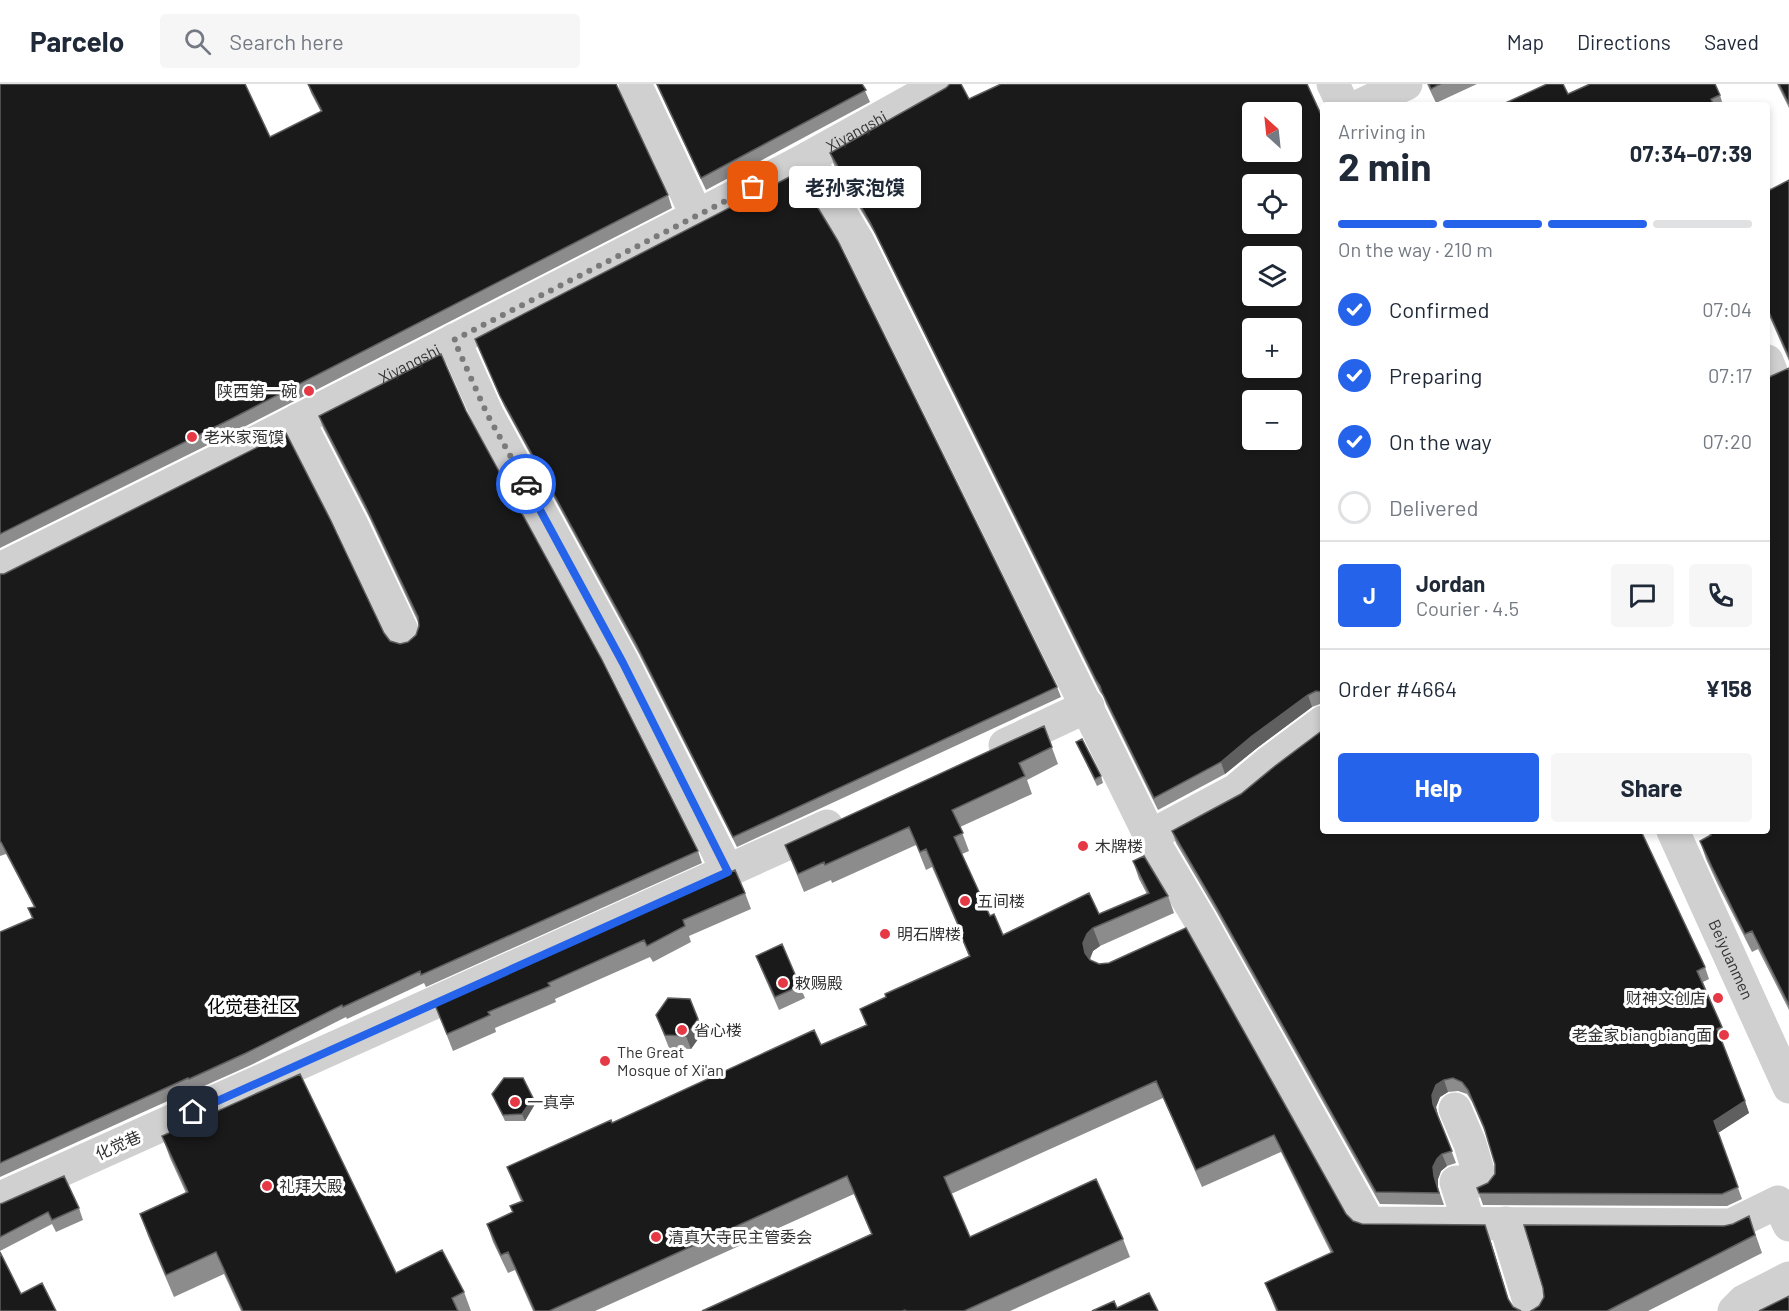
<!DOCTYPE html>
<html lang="en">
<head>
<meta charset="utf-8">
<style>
  body { margin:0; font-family:Barlow,"Noto Sans SC",sans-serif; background:#f6f6f7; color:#1f2937; height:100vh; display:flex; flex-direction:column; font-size:22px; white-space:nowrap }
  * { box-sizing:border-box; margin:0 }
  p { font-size:20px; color:#747a83 }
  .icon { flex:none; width:33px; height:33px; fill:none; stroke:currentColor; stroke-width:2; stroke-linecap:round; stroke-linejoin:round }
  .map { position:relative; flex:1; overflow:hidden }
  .panel { position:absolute; left:1320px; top:18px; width:450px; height:732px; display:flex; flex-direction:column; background:#fff; border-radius:6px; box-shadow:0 3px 9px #0003 }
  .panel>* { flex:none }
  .needle { width:39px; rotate:333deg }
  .tools { position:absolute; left:1242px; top:18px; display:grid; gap:12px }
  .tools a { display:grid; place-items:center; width:60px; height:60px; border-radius:6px; background:#fff; box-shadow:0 3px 9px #0003; font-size:30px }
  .pin { position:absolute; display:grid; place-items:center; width:51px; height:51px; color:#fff; margin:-26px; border-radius:12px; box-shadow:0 3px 9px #0006 }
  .courier { position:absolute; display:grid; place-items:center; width:60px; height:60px; margin:-30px; border:4px solid #2563eb; border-radius:50%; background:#fff; color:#222; box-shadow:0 2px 8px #0007 }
  .bubble { position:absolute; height:42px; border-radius:6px; background:#fff; box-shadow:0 3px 9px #0003; font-size:20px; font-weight:700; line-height:42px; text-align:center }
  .head em { font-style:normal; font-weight:700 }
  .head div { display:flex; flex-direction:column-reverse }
  .head { display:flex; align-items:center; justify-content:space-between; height:102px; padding:0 18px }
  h1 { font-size:39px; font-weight:700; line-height:45px }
  .bar { display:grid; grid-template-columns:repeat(4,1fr); gap:9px 6px; align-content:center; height:72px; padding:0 18px }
  .bar i { height:8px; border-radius:4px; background:#e0e1e3 }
  .bar .active { background:#2563eb }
  .bar p { grid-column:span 4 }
  .line { display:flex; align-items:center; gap:15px; padding:0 18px; border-top:2px solid #e0e1e3 }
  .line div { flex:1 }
  .round { display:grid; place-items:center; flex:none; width:63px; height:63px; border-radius:6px; background:#f6f6f7 }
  ol { padding:0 18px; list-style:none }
  li { display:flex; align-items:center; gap:18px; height:66px }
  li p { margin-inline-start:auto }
  li .icon { padding:6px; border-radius:50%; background:#2563eb; color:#fff; stroke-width:4 }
  li:last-child { color:#747a83 }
  li i { width:33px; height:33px; border:3px solid #e0e1e3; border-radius:50% }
  .cta { display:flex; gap:12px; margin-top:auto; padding:12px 18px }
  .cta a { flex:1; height:69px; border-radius:6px; background:#2563eb; color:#fff; font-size:24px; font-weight:700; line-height:69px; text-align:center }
  .cta a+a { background:#f6f6f7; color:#1f2937 }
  header { display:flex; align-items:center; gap:36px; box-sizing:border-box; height:84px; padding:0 30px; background:#fff; border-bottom:2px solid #e0e1e3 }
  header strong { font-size:28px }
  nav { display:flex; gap:33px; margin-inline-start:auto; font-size:21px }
  .search { width:420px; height:54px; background:#f6f6f7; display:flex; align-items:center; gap:15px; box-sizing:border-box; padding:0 21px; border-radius:6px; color:#747a83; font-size:22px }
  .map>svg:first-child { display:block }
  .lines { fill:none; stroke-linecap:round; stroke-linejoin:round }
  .minor { stroke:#d0d0d0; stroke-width:33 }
  .wall { fill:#8c8c8c }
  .shaded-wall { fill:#5f5f5f }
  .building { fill:#1a1a1a; stroke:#5f5f5f; stroke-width:1.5; fill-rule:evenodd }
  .done { stroke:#7a7a7a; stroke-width:6; stroke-dasharray:0 10.8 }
  .route { stroke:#2563eb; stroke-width:8 }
  .poi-dot { fill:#e63946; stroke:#fff; stroke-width:2 }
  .labels { text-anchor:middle; stroke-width:6; stroke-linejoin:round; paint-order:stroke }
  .street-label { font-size:16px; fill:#333; stroke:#fff }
  .poi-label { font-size:16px; fill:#333; stroke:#fff; text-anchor:start }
  .neighbourhood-label { font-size:18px; fill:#000; stroke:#fff }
</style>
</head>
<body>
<header>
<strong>Parcelo</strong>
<div class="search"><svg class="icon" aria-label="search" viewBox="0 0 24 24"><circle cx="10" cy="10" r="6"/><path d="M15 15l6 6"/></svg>Search here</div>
<nav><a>Map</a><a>Directions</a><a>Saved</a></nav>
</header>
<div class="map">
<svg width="1789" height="1227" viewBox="0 0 1789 1227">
  <rect width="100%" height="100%" fill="#fff"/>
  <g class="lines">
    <g class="minor">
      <path d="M 635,0 L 697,132"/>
      <path d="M 1333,0 L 1343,21"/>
      <path d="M 1361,21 L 1406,0"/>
      <path d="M 808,74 L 858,158 L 1150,752 L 1201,838 L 1369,1139 L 1731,1141 L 1778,1118 L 1789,1141"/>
      <path d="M 454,256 L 487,330 L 623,579 L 728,788"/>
      <path d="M 1767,277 L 1771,287 L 1767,288"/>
      <path d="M 298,336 L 352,441 L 405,553"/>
      <path id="s1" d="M 0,485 L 244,364 L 697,132 L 808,74 L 941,0"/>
      <path d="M 1005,661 L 1088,622"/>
      <path id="s2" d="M 1673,747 L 1789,1003"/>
      <path d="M 1150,752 L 1236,706 L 1268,679 L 1323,638"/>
      <path d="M 1455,1025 L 1470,1060 L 1481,1097 L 1456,1098 L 1469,1139"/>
      <path d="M 0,1114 L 827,742"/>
      <path d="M 1505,1139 L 1532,1227"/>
      <path d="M 1734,1227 L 1744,1217 L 1789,1194"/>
    </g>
  </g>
  <path class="wall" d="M 0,0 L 270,53 L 321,28 L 311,9 L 308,0 L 617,0 L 617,4 L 668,111 L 672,124 L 236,347 L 0,464 Z
    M 656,0 L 862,0 L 870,18 L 706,106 Z
    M 1427,0 L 1477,0 L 1436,19 Z
    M 1777,0 L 1789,0 L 1789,24 Z
    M 1568,10 L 1720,11 L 1723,21 L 1501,21 Z
    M 969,15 L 1323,35 L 1323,620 L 1320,620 L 1312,623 L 1257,664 L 1225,690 L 1158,726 L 1106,620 L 1103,612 L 1100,608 L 875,150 L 834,81 L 830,69 Z
    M 1789,96 L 1789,277 L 1767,227 L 1767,99 L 1770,106 Z
    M 475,255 L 1057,603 L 1061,613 L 737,763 L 639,570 L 504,322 Z
    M 1789,284 L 1789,926 L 1758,865 L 1752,868 L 1718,801 L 1706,775 L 1700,757 L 1710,752 L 1708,747 L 1767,747 Z
    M 466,327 L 698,767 L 702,779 L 426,903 L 424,899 L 347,935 L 346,933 L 251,981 L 193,1007 L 192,1006 L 0,1093 L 0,848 L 32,835 L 28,824 L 34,823 L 6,770 L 0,772 L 0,490 L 384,549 L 390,557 L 400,560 L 408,558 L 416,551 L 419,542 L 418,538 L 369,433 L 323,344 L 319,332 Z
    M 1044,642 L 1058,680 L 1027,696 L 1032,710 L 960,743 L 969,767 L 962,770 L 990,832 L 1003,851 L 1099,830 L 1147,810 L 1139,795 L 1133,777 L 1168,812 L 1174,829 L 1100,862 L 1093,867 L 1090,876 L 1099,880 L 1109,879 L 1186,844 L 1346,1130 L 1353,1137 L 1362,1140 L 1491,1158 L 1509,1218 L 1513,1223 L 1521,1227 L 1276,1227 L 1265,1199 L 1331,1169 L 1281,1068 L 1202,1103 L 1163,1014 L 951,1110 L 970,1153 L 1123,1155 L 1130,1173 L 1010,1227 L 702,1227 L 871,1150 L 854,1110 L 595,1227 L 533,1227 L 515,1186 L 508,1189 L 493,1158 L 487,1140 L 512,1128 L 510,1122 L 521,1117 L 514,1101 L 507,1083 L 612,1039 L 821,961 L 866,941 L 860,925 L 969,873 L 958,845 L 959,845 L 932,783 L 926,786 L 916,761 L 832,799 L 831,796 L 804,808 L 792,779 L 785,761 Z
    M 1076,658 L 1101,692 L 1103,699 L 1097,702 Z
    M 1241,710 L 1705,883 L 1709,895 L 1703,898 L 1727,955 L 1722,957 L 1749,1029 L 1718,1049 L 1742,1115 L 1727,1122 L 1483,1121 L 1477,1104 L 1488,1099 L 1495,1090 L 1495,1080 L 1485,1048 L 1472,1018 L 1467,1010 L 1458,1007 L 1448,1008 L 1440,1013 L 1436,1023 L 1438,1031 L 1456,1079 L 1447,1082 L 1441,1087 L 1438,1095 L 1438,1104 L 1444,1121 L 1380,1120 L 1217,829 L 1176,759 L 1172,747 Z
    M 745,809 L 751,825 L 689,852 L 691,858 L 653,878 L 650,873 L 555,915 L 556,918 L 495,944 L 496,948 L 453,967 L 435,921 Z
    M 756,872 L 800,902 L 805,914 L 779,926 L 761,885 Z
    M 656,931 L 698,935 L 703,948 L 691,965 L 669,964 Z
    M 492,1010 L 533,1014 L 535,1020 L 525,1037 L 505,1037 Z
    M 162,1052 L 396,1189 L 464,1208 L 471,1227 L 241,1227 L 224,1190 L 174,1213 L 148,1152 L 140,1130 L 186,1109 L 170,1074 Z
    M 0,1120 L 79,1124 L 83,1136 L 56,1148 L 52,1140 L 0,1167 Z
    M 1749,1132 L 1762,1169 L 1648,1227 L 1531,1227 L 1724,1142 L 1733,1140 Z"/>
  <path class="shaded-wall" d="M 1308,611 L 1312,623 L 1257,664 L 1225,690 L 1221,678 L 1252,652 Z
    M 1093,844 L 1100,862 L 1093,867 L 1089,876 L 1085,869 L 1083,859 L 1087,850 Z
    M 698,935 L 703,948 L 691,965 L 686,952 Z
    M 1444,996 L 1448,1008 L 1440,1013 L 1436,1023 L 1438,1032 L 1433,1020 L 1432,1011 L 1436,1001 Z
    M 533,1014 L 535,1020 L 525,1037 L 522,1030 Z
    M 1745,1017 L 1749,1029 L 1718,1049 L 1742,1115 L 1714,1037 Z
    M 1442,1070 L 1447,1082 L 1441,1087 L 1438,1095 L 1438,1104 L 1444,1121 L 1434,1092 L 1433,1083 L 1437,1075 Z
    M 1485,1141 L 1491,1158 L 1512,1227 L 1508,1215 Z"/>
  <path class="building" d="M 0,0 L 245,0 L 270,53 L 322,27 L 308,0 L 616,0 L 668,111 L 231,335 L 0,450 Z
    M 657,0 L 862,0 L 866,6 L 701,94 Z
    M 950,0 L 961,0 L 969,15 L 1001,0 L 1307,0 L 1323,35 L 1323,608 L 1316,607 L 1308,611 L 1252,652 L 1221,678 L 1154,714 L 1102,608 L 1100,602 L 1096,596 L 870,138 L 830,69 L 946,4 ZM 1252,28 L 1292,28 L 1292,68 L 1252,68 ZM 1252,100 L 1292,100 L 1292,140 L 1252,140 ZM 1252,172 L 1292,172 L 1292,212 L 1252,212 ZM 1252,244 L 1292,244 L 1292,284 L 1252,284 ZM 1252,316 L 1292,316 L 1292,356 L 1252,356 Z
    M 1429,0 L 1440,0 L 1431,5 Z
    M 1547,0 L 1563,0 L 1568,10 L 1590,0 L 1715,0 L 1720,11 L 1711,15 L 1714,21 L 1501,21 Z
    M 1779,0 L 1789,0 L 1789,20 Z
    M 797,89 L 838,157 L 1057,603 L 733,753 L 636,560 L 500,312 L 475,255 Z
    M 1789,96 L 1789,273 L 1767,224 L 1767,99 L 1770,106 Z
    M 441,270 L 466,327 L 602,576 L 698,767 L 421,891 L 420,887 L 343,923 L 342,921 L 246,969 L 189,995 L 188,994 L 0,1079 L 0,848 L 33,834 L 28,824 L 35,823 L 1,758 L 0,758 L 0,490 L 4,490 L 286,349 L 331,437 L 384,549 L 390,557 L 400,560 L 408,558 L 416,551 L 419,542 L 418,533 L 365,421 L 319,332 Z
    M 1789,284 L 1789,921 L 1752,847 L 1745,850 L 1712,783 L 1700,757 L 1711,751 L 1710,747 L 1767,747 L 1767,294 Z
    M 1044,642 L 1052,663 L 1019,679 L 1025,692 L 952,726 L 963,749 L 954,753 L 990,832 L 994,830 L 1003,851 L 1089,809 L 1099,830 L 1149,809 L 1133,777 L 1144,772 L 1168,812 L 1093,844 L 1087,850 L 1083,859 L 1085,869 L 1090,876 L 1099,880 L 1109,879 L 1186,844 L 1346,1130 L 1353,1137 L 1362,1140 L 1485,1141 L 1508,1215 L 1513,1223 L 1521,1227 L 1278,1227 L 1265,1199 L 1333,1168 L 1274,1051 L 1196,1086 L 1156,997 L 944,1093 L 970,1153 L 1096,1095 L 1123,1155 L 964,1227 L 906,1227 L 905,1226 L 902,1227 L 702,1227 L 872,1150 L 847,1092 L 549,1227 L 535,1227 L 508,1168 L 501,1171 L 487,1140 L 513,1128 L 510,1122 L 523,1117 L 507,1083 L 611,1036 L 612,1039 L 814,946 L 821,961 L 867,941 L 860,925 L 886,913 L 885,910 L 970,872 L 958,845 L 960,845 L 926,765 L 920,768 L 909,743 L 825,781 L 824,778 L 798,790 L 785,761 Z
    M 1323,646 L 1323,747 L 1641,747 L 1705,883 L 1697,887 L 1722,943 L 1717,945 L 1745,1017 L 1714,1037 L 1738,1103 L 1722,1110 L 1479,1109 L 1477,1104 L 1488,1099 L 1495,1090 L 1495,1080 L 1484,1043 L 1468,1006 L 1462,998 L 1453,994 L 1444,996 L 1436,1001 L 1432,1011 L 1433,1020 L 1452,1067 L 1442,1070 L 1437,1075 L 1433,1083 L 1434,1092 L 1439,1109 L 1376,1108 L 1213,817 L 1172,747 L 1241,710 L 1275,682 Z
    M 1082,655 L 1101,692 L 1095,695 L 1076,658 Z
    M 735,786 L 745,809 L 683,836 L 685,842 L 647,862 L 644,856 L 548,899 L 550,902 L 488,928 L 490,931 L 447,950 L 435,921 Z
    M 782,860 L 800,902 L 775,913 L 756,872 Z
    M 668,914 L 690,915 L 698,935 L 686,952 L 665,951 L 656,931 Z
    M 300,990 L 396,1189 L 442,1166 L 464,1208 L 452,1214 L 458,1227 L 243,1227 L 216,1168 L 166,1191 L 140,1130 L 188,1108 L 162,1052 Z
    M 504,994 L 523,994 L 533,1014 L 522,1030 L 503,1031 L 492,1010 Z
    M 64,1092 L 79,1124 L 52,1136 L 48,1128 L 0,1153 L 0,1120 L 3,1119 Z
    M 1749,1132 L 1755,1151 L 1607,1227 L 1531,1227 L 1539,1222 L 1544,1213 L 1543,1204 L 1524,1141 L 1724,1142 L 1733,1140 Z
    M 0,1168 L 21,1210 L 42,1199 L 56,1227 L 0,1227 Z
    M 1149,1209 L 1158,1227 L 1092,1227 L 1114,1217 L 1117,1224 Z
    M 1789,1212 L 1789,1227 L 1759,1227 Z"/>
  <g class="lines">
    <path class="done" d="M 526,400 L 487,330 L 454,256 L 753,103"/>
    <path class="route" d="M 193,1028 L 728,788 L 623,579 L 526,400"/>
  </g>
  <g class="poi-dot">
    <circle cx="309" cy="307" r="6"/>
    <circle cx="192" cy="353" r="6"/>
    <circle cx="1083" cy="762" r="6"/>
    <circle cx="965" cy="817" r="6"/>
    <circle cx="885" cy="850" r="6"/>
    <circle cx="783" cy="899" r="6"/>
    <circle cx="1718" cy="914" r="6"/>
    <circle cx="682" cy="946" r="6"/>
    <circle cx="1724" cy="951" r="6"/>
    <circle cx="605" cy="977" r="6"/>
    <circle cx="515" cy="1018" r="6"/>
    <circle cx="267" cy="1102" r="6"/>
    <circle cx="656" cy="1153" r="6"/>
  </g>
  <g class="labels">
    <g class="street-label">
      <text dy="6" stroke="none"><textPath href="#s1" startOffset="962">Xiyangshi</textPath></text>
      <text dy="6" stroke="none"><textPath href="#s1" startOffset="458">Xiyangshi</textPath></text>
      <text dy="6" stroke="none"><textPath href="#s2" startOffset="141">Beiyuanmen</textPath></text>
      <text transform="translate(118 1061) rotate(-24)" y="6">化觉巷</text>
    </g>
    <g class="poi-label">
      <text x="297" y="313" text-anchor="end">陕西第一碗</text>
      <text x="204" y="359">老米家萢馍</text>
      <text x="1095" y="768">木牌楼</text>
      <text x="977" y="823">五间楼</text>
      <text x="897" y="856">明石牌楼</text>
      <text x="795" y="905">敕赐殿</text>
      <text x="1706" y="920" text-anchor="end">财神文创店</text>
      <text x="694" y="952">省心楼</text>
      <text x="1712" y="957" text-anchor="end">老金家biangbiang面</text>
      <text x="617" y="974">The Great<tspan x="617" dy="18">Mosque of Xi'an</tspan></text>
      <text x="527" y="1024">一真亭</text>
      <text x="279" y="1108">礼拜大殿</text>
      <text x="668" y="1159">清真大寺民主管委会</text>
    </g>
    <g class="neighbourhood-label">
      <text x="252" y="929">化觉巷社区</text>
    </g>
  </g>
</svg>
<div class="tools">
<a><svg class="needle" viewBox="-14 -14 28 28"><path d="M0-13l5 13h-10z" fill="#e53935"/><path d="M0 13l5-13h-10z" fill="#747a83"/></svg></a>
<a><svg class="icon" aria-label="locate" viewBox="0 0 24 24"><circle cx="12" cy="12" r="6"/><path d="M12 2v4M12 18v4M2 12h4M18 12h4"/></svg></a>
<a><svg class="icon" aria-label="layers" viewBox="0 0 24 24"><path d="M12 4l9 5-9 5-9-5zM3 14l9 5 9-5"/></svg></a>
<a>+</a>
<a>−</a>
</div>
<div class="pin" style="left:753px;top:103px;background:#ea580c"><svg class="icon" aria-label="bag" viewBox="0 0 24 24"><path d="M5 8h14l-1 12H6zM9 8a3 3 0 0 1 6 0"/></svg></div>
<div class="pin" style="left:193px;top:1028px;background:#1f2937"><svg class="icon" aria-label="home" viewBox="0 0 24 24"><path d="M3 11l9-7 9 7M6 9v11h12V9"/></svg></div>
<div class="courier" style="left:526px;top:400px"><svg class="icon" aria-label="car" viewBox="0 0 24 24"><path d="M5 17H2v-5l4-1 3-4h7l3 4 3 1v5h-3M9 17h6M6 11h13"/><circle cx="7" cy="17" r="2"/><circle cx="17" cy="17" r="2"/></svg></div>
<div class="bubble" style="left:789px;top:82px;width:132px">老孙家泡馍</div>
<section class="panel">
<div class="head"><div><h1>2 min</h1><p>Arriving in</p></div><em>07:34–07:39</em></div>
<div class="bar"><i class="active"></i><i class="active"></i><i class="active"></i><i></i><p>On the way · 210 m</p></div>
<ol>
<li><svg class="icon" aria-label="check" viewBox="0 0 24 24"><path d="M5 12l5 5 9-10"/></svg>Confirmed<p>07:04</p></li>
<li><svg class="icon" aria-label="check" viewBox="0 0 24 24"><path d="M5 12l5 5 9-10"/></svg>Preparing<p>07:17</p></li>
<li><svg class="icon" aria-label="check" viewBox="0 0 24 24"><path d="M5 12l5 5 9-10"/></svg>On the way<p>07:20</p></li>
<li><i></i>Delivered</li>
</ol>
<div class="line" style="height:108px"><b class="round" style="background:#2563eb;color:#fff">J</b><div><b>Jordan</b><p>Courier · 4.5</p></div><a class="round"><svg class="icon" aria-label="chat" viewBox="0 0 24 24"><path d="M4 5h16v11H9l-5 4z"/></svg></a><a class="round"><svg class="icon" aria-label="phone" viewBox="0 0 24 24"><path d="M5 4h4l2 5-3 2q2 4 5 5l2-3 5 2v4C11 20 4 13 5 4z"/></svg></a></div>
<div class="line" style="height:78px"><div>Order #4664</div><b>¥158</b></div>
<div class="cta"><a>Help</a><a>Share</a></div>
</section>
</div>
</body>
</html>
